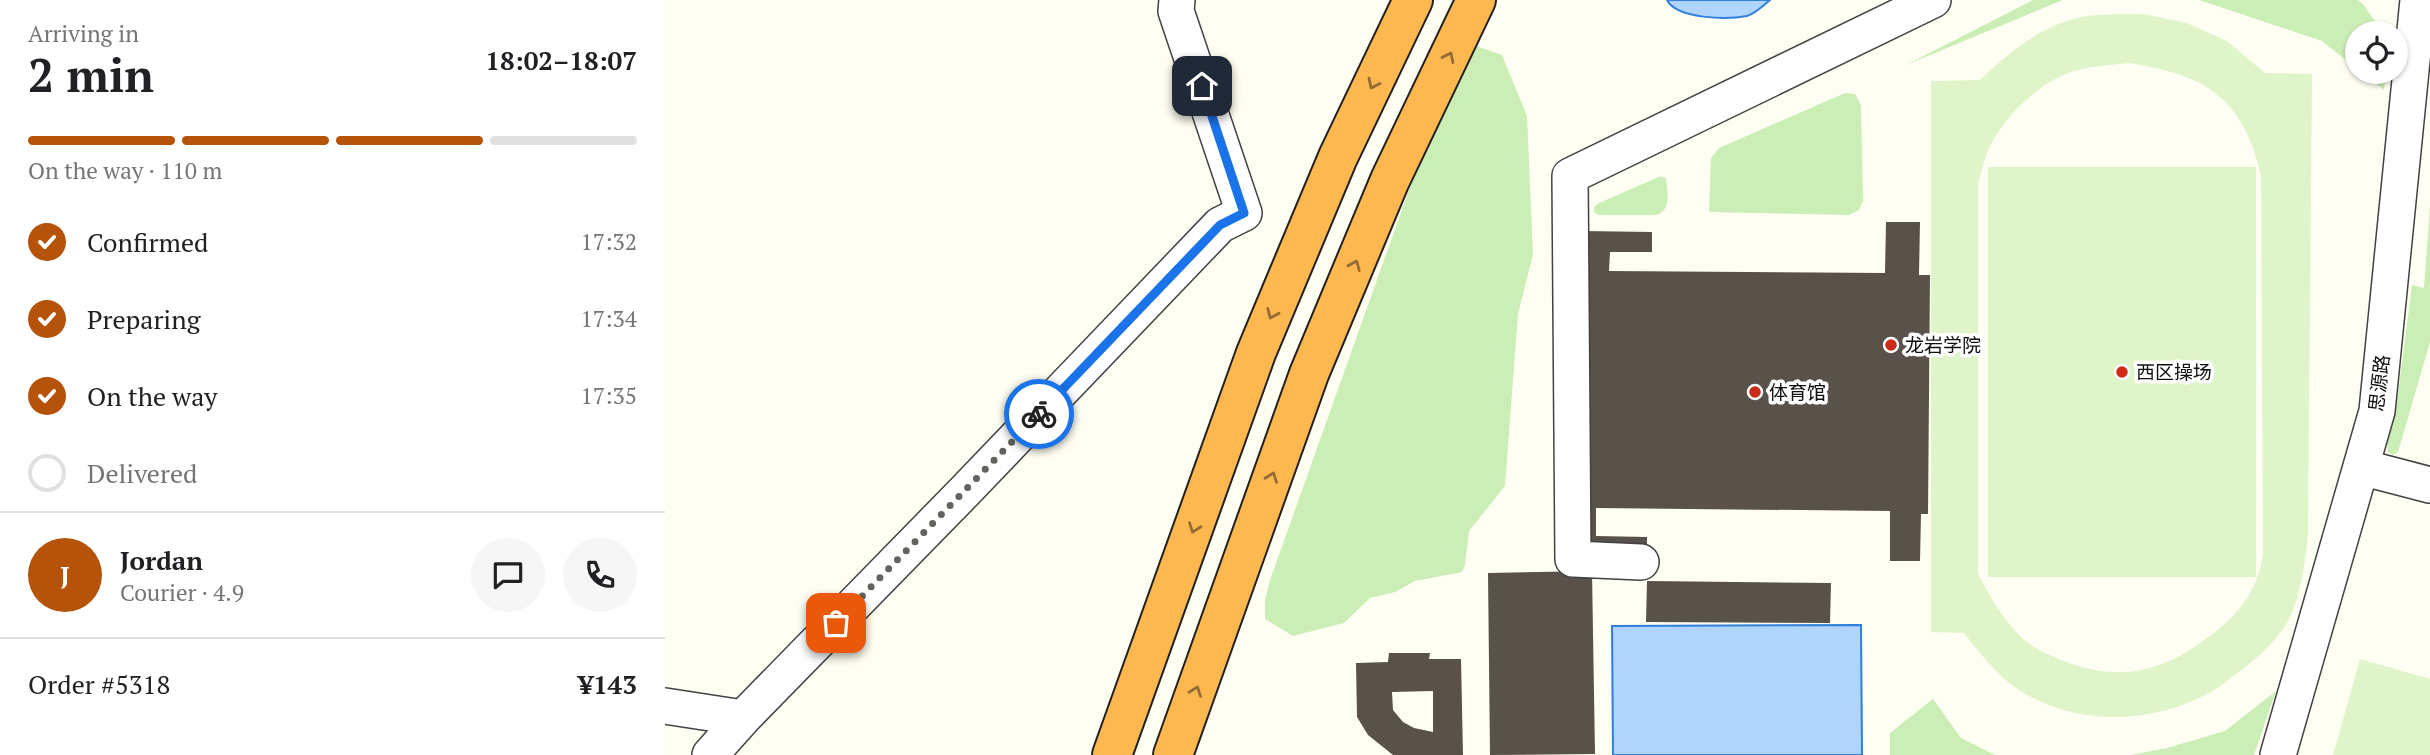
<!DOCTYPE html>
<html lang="en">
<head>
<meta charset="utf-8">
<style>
  body { margin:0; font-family:"PT Serif","Noto Sans SC",serif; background:#f6f6f6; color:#202124; height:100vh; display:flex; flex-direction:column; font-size:26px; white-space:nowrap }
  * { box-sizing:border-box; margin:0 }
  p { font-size:23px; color:#757577 }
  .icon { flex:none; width:38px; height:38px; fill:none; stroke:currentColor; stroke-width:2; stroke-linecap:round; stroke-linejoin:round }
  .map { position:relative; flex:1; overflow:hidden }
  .panel { display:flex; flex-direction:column; background:#fff; width:665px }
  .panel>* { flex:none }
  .tools { position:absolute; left:1680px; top:21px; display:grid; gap:14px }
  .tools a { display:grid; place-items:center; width:63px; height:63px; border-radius:50%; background:#fff; box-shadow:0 2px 5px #0004; font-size:35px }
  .pin { position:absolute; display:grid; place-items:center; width:60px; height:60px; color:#fff; margin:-30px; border-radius:14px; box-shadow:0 4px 10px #0006 }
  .courier { position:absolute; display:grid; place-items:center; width:70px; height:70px; margin:-35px; border:5px solid #1a73e8; border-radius:50%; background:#fff; color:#222; box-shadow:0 2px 9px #0007 }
  .summary em { font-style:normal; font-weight:700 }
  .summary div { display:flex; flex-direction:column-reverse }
  .summary { display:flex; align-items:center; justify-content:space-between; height:119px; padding:0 28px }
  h1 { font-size:46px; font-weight:700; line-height:52px }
  .bar { display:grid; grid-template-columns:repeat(4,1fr); gap:10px 7px; align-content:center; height:84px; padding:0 28px }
  .bar i { height:9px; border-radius:5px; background:#e0e0e0 }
  .bar .selected { background:#b45309 }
  .bar p { grid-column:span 4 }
  .line { display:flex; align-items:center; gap:18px; padding:0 28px; border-top:2px solid #e0e0e0 }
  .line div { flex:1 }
  .round { display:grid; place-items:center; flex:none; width:74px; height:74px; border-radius:37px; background:#f6f6f6 }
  ol { padding:0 28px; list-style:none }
  li { display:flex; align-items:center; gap:21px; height:77px }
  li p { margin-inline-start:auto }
  li .icon { padding:7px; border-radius:50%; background:#b45309; color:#fff; stroke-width:4 }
  li:last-child { color:#757577 }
  li i { width:38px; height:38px; border:4px solid #e0e0e0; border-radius:50% }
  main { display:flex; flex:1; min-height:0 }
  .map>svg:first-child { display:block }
  .green { fill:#cbeeb6 }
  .pitch { fill:#dff5c9; fill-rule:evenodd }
  .water { fill:#b0d5fc; stroke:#2f7fdb; stroke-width:2 }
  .building { fill:#59524a; fill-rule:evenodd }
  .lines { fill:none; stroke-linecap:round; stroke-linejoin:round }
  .minor-casing { stroke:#424242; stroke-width:38 }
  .highway-casing { stroke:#202020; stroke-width:42 }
  .minor { stroke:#fff; stroke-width:35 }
  .highway { stroke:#ffb850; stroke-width:38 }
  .oneway { stroke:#936c33 }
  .done { stroke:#63635e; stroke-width:7; stroke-dasharray:0 12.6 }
  .route { stroke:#1a73e8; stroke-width:9 }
  .poi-dot { fill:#cf2918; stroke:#fff; stroke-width:2.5 }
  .labels { text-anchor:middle; stroke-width:7; stroke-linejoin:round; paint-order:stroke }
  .poi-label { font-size:19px; fill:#0f0f0f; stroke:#fff; text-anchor:start }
  .street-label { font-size:19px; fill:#0f0f0f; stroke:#fff }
</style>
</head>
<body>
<main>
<section class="panel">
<div class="summary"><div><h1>2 min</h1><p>Arriving in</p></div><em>18:02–18:07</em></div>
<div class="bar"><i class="selected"></i><i class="selected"></i><i class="selected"></i><i></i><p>On the way · 110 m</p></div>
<ol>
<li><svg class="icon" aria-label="check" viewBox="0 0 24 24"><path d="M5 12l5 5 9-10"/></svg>Confirmed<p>17:32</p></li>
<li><svg class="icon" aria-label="check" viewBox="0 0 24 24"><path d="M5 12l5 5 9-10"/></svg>Preparing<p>17:34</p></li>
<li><svg class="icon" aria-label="check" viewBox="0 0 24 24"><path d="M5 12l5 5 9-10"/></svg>On the way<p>17:35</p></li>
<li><i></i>Delivered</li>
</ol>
<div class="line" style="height:126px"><b class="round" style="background:#b45309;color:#fff">J</b><div><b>Jordan</b><p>Courier · 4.9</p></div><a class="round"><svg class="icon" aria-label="chat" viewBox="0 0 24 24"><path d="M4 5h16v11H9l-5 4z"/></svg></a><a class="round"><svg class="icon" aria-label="phone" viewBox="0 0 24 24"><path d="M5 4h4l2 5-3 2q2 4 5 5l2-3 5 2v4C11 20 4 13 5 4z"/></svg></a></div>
<div class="line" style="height:91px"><div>Order #5318</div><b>¥143</b></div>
</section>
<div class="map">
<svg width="1765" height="755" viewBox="0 0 1765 755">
  <rect width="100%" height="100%" fill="#fffef2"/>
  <path class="green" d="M 1368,0 L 1398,0 L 1241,65 Z
    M 1534,0 L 1692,0 L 1698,4 L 1718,33 L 1692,33 L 1692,69 L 1657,41 Z
    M 797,41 L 837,55 L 862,116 L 868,254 L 853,314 L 840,486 L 804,531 L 800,565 L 797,572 L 750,581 L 730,592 L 705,598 L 679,623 L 628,636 L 600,619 L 600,600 L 605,580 Z
    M 1696,72 L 1721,72 L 1719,90 Z
    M 1180,93 L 1190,94 L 1196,105 L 1198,201 L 1194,210 L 1184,215 L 1044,212 L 1046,158 L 1054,148 Z
    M 996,176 L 1001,178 C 1002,191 1007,209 992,215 L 933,215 L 929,212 L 929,207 L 934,203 Z
    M 1765,205 L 1765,342 L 1733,452 L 1728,455 L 1723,452 L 1722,444 L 1732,402 L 1747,285 L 1759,288 Z
    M 1611,691 L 1589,755 L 1466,755 L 1502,748 L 1560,731 Z
    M 1268,699 L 1296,738 L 1330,755 L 1225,755 L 1225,733 Z"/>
  <path class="pitch" d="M 1478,14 L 1522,23 L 1562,41 L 1600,73 L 1647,74 L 1643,534 C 1640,562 1637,591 1625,617 C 1613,641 1591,660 1570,675 C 1561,681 1553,689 1544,693 C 1489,723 1419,726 1364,696 C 1336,681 1318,657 1299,633 L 1266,632 L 1266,81 L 1315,80 C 1345,52 1375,26 1417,17 C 1436,13 1458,15 1478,14 ZM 1465,63 C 1541,76 1577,96 1596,175 L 1598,551 C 1595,589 1572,617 1542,638 C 1494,674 1453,682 1396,660 C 1384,655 1368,648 1358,639 C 1339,621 1324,596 1313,573 L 1313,184 C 1316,174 1318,163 1322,153 C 1335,120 1373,83 1406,72 C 1425,66 1445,65 1465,63 Z
    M 1323,167 L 1591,167 L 1591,577 L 1323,577 Z
    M 1695,659 L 1765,679 L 1765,755 L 1668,755 Z"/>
  <path class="water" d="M 1002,0 L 1105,0 C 1099,5 1090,14 1082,16 C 1062,20 1012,19 1002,0 Z
    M 1196,625 L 1197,755 L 948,755 L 947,626 Z"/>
  <path class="building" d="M 1221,222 L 1255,222 L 1254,275 L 1265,275 L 1263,514 L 1256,514 L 1255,561 L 1225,561 L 1225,511 L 931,508 L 931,536 L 982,537 L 982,554 L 915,553 L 917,231 L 987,232 L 987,252 L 945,252 L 944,271 L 1220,273 Z
    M 927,571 L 930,754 L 825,755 L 823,573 Z
    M 982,581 L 1166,583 L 1165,623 L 981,622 Z
    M 724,653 L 765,653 L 764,659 L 796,659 L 798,755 L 728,755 L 703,735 L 692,717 L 691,663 L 723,662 ZM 768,691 L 768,732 L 749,728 L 738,722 L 728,710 L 727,692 Z"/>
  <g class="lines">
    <g class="minor-casing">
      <path id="minor" d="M 1696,467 L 1765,485
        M 976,562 L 908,559 L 905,176 L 1268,0
        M 0,706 L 78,718
        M 45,755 L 78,718 L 301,490 L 555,225 L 579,213 L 511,11 L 512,0
        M 1613,755 L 1712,411 L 1753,0"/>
    </g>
    <g class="highway-casing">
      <path id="highway" d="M 447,755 L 591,353 L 673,157 L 748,0
        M 508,755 L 644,374 L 725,180 L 811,0"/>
    </g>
    <use href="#minor" class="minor"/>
    <use href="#highway" class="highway"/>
  </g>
  <defs><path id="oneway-chevron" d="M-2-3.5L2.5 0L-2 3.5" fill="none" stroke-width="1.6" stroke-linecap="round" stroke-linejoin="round" transform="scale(1.75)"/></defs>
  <g class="oneway">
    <use href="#oneway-chevron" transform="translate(784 57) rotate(-64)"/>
    <use href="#oneway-chevron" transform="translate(708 84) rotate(116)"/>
    <use href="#oneway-chevron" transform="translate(690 265) rotate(-67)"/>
    <use href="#oneway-chevron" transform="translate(607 314) rotate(113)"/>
    <use href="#oneway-chevron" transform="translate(607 477) rotate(-70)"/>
    <use href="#oneway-chevron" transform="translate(529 528) rotate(110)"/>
    <use href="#oneway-chevron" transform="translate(531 691) rotate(-70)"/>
  </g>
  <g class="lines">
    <path class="done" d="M 171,623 L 374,414"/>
    <path class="route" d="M 374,414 L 555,225 L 579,213 L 537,86"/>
  </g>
  <g class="poi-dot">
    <circle cx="1226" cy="345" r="7"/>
    <circle cx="1457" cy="372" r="7"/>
    <circle cx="1090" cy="392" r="7"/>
  </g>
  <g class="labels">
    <g class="poi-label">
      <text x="1240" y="352">龙岩学院</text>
      <text x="1471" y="379">西区操场</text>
      <text x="1104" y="399">体育馆</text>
    </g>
    <g class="street-label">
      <text transform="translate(1714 383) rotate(-83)" y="7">思源路</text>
    </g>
  </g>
</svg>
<div class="tools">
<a><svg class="icon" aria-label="locate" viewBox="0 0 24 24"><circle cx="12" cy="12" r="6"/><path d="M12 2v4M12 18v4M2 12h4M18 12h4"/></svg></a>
</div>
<div class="pin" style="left:171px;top:623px;background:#ea580c"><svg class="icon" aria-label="bag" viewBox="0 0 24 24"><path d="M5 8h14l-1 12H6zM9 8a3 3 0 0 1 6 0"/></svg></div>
<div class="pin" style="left:537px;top:86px;background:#1f2937"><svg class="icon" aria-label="home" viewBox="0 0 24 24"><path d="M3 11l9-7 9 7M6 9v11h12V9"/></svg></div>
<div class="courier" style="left:374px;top:414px"><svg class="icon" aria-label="bike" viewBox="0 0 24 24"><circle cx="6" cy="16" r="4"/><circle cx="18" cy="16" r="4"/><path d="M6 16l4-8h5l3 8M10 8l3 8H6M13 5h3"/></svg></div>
</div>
</main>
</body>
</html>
